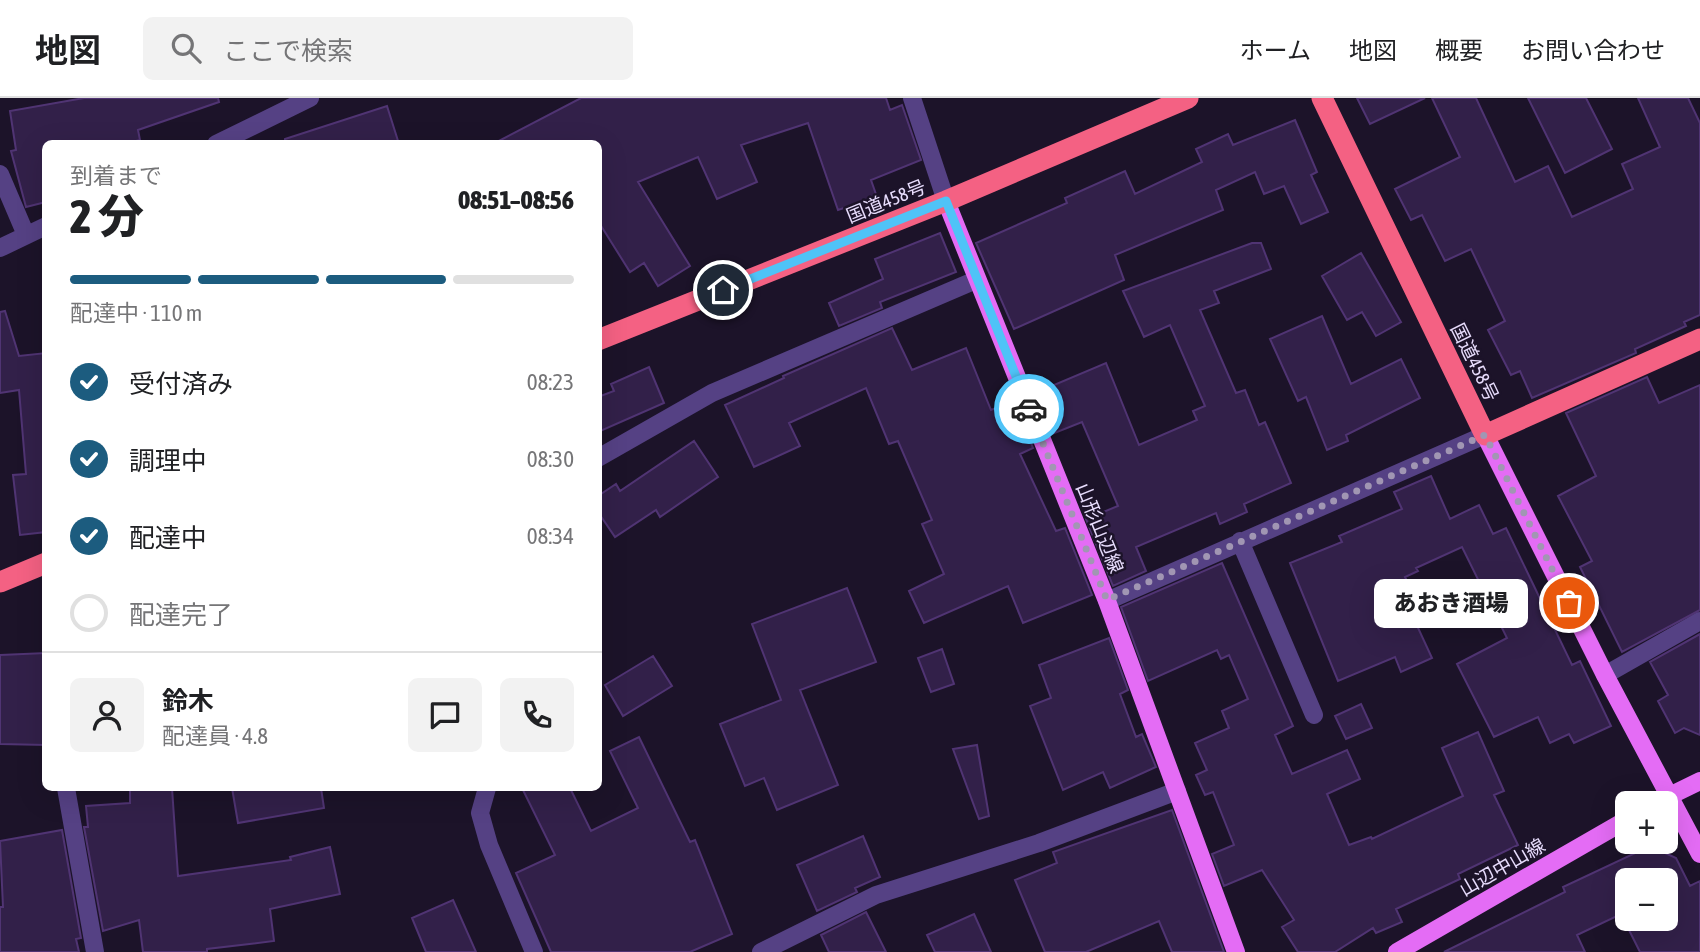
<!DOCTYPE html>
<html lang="ja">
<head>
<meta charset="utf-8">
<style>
  body { margin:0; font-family:"Asap Condensed","Noto Sans JP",sans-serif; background:#f2f2f2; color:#202124; height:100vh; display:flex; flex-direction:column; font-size:26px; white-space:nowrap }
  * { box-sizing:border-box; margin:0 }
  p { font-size:23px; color:#757577 }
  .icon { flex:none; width:38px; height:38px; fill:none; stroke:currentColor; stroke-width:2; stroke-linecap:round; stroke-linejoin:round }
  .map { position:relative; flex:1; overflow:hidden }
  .side { position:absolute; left:42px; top:42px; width:560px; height:651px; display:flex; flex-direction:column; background:#fff; border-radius:10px; box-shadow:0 7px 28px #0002 }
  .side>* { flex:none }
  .tools { position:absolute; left:1615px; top:693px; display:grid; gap:14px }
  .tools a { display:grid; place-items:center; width:63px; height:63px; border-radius:10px; background:#fff; box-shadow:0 7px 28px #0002; font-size:35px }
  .pin { position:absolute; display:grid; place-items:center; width:60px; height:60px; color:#fff; margin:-30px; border:4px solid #fff; border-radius:50%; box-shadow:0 2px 7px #0007 }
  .courier { position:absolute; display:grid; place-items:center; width:70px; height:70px; margin:-35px; border:5px solid #4fc3f7; border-radius:50%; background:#fff; color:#222; box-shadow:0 2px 9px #0007 }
  .bubble { position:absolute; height:49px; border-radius:10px; background:#fff; box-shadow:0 7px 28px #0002; font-size:23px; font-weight:800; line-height:49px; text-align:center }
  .head em { font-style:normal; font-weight:800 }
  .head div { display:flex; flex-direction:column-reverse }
  .head { display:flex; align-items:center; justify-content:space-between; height:119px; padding:0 28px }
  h1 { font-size:46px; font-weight:800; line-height:52px }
  .bar { display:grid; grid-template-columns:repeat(4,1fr); gap:10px 7px; align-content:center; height:84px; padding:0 28px }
  .bar i { height:9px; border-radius:5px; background:#e0e0e0 }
  .bar .active { background:#1c5c7f }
  .bar p { grid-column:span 4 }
  .line { display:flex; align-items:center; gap:18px; padding:0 28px; border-top:2px solid #e0e0e0 }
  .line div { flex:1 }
  .round { display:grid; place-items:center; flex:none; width:74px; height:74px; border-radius:10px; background:#f2f2f2 }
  ol { padding:0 28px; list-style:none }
  li { display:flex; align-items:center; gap:21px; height:77px }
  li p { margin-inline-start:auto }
  li .icon { padding:7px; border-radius:50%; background:#1c5c7f; color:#fff; stroke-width:4 }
  li:last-child { color:#757577 }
  li i { width:38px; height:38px; border:4px solid #e0e0e0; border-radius:50% }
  header { display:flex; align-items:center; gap:42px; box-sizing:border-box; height:98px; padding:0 35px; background:#fff; border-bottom:2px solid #e0e0e0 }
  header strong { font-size:33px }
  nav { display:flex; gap:38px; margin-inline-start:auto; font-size:24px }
  .search { width:490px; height:63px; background:#f2f2f2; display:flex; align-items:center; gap:18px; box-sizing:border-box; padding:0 24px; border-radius:10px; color:#757577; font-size:26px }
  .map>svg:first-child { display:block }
  .building { fill:#322049; stroke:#503473; stroke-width:2; fill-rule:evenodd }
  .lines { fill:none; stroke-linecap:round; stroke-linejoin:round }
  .minor { stroke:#554184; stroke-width:18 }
  .major { stroke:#e46cf5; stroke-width:18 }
  .highway { stroke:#f46183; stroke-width:21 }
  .done { stroke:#a196b3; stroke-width:7; stroke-dasharray:0 12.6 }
  .route { stroke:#4fc3f7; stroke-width:9 }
  .labels { text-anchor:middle; stroke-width:5; stroke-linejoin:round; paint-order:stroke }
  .street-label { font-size:19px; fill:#e8ddfd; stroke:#1c1329 }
</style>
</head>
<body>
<header>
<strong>地図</strong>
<div class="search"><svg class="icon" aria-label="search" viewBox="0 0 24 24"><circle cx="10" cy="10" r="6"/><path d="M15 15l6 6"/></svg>ここで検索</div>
<nav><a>ホーム</a><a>地図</a><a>概要</a><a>お問い合わせ</a></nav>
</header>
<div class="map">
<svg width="1700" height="854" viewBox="0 0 1700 854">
  <rect width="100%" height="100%" fill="#1c1329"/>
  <path class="building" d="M 84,0 L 218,0 L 219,4 L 138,32 L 140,42 L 124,46 L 46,46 L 46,104 L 26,109 L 11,53 L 16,52 L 10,13 Z
    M 581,0 L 886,0 L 890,12 L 902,7 L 921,62 L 871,82 L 877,99 L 838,112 L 808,25 L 741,47 L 757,84 L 717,101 L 698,59 L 638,84 L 690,168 L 658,188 L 644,165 L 630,174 L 598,123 L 598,46 L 493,46 Z
    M 1357,0 L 1425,0 L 1370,26 Z
    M 1432,0 L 1476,0 L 1515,84 L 1548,68 L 1572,119 L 1633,91 L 1622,66 L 1660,49 L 1638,0 L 1688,0 L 1700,25 L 1700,217 L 1684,224 L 1686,228 L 1635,251 L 1636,255 L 1532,300 L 1520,273 L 1511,277 L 1488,232 L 1505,223 L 1471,151 L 1445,163 L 1422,117 L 1411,122 L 1395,91 L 1460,59 Z
    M 1528,0 L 1586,0 L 1612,51 L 1565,75 Z
    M 387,8 L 399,46 L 285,46 L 285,41 Z
    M 1295,22 L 1317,74 L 1311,77 L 1328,114 L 1301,126 L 1284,88 L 1264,96 L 1255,74 L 1216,92 L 1223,112 L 1115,157 L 1124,182 L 1014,231 L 976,145 L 1067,105 L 1065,100 L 1125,73 L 1135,96 L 1202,64 L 1196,51 L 1228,36 L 1233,47 Z
    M 940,135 L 956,174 L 880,204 L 882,210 L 839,228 L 829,205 L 883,181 L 875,161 Z
    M 1252,145 L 1261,145 L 1271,171 L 1214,193 L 1219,205 L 1200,212 L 1236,295 L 1245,292 L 1259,327 L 1265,324 L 1291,385 L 1244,406 L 1247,414 L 1220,426 L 1216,415 L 1136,449 L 1146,473 L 1113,488 L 1086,421 L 1118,408 L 1082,324 L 1052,336 L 1035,295 L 1106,265 L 1139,347 L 1197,322 L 1193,313 L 1205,308 L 1170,227 L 1144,239 L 1123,193 Z
    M 1361,155 L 1401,224 L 1376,238 L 1362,214 L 1347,222 L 1322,178 Z
    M 5,213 L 19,258 L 46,255 L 46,434 L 20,437 L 13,377 L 26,376 L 19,292 L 0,295 L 0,214 Z
    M 1322,218 L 1351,286 L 1401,261 L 1420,300 L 1346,337 L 1348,343 L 1327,352 L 1306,299 L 1298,303 L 1270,241 Z
    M 892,230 L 912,272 L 966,250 L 991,312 L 1014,303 L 1033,350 L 1020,356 L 1056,433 L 1065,430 L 1092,497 L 1023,525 L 1008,488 L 924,525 L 909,493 L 944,476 L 922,426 L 932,422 L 898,343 L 889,346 L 866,290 L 789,325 L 800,348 L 754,369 L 725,307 L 784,280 L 783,278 Z
    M 649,269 L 664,305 L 598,334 L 598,299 L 614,293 L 611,286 Z
    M 1647,279 L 1659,305 L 1700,287 L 1700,512 L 1622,554 L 1580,469 L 1592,463 L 1558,398 L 1596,378 L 1566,315 Z
    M 694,343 L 718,379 L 660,419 L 656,412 L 615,439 L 598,414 L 598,398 L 616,386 L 620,393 Z
    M 1431,378 L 1450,421 L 1479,407 L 1493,436 L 1506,430 L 1572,567 L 1580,563 L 1611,628 L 1574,645 L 1569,636 L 1550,645 L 1538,619 L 1494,639 L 1457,566 L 1507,540 L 1462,449 L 1416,470 L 1418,473 L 1405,479 L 1422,515 L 1413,519 L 1432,560 L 1401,574 L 1395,559 L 1338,583 L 1290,465 L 1342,444 L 1339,438 L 1402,411 L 1394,394 Z
    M 1222,465 L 1293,628 L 1275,637 L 1292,676 L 1347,652 L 1360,681 L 1327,696 L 1349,747 L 1371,739 L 1372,741 L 1463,698 L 1442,650 L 1478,634 L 1504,693 L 1494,697 L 1518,747 L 1458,776 L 1460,781 L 1396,811 L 1402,824 L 1376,835 L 1373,830 L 1335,854 L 1298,854 L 1282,829 L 1294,822 L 1262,772 L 1224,788 L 1212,756 L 1234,747 L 1213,694 L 1205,697 L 1196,677 L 1207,672 L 1195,645 L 1229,630 L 1222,613 L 1248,601 L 1229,557 L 1221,561 L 1217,552 L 1148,583 L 1121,509 Z
    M 847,490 L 876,564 L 800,592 L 838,687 L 777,712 L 764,680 L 745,688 L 720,626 L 781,602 L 752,526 Z
    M 1700,536 L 1700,637 L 1684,630 L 1675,635 L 1658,603 L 1668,597 L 1650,564 Z
    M 1109,540 L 1128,592 L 1120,596 L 1136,639 L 1142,636 L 1156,669 L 1110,690 L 1103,674 L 1063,692 L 1030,608 L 1051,600 L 1039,567 Z
    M 942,551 L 954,586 L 931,594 L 918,560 Z
    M 46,555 L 46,647 L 0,646 L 0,557 Z
    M 653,558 L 672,588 L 623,618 L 605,587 Z
    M 1361,606 L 1372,630 L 1346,641 L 1335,618 Z
    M 639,639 L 690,744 L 695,742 L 732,836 L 690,854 L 551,854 L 516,775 L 555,757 L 522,690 L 570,690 L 591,733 L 638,710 L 610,653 Z
    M 977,647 L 989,718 L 979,721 L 953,651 Z
    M 145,690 L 172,690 L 178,778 L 291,762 L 290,759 L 330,749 L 340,796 L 270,811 L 274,843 L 207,851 L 207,854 L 143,854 L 139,822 L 103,833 L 84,729 L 88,729 L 86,708 L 130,705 L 130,692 Z
    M 232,690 L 321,690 L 324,710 L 238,725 Z
    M 1172,712 L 1224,854 L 1172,854 L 1159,823 L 1086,854 L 1045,854 L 1015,782 L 1057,765 L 1053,754 Z
    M 62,732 L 81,840 L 76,841 L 79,854 L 0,854 L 0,809 L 3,809 L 0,743 Z
    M 863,738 L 880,779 L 855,790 L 857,794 L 817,813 L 797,767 Z
    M 1650,748 L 1676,760 L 1690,788 L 1700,783 L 1700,854 L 1640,854 L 1621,816 L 1577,837 L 1585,854 L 1444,854 L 1565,794 L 1563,789 ZM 1628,782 L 1666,782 L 1666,821 L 1628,821 Z
    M 453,802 L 476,854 L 426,854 L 412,820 Z
    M 866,814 L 886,854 L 829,854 L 821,837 Z
    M 974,816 L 991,854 L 935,854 L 927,837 Z"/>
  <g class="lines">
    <path class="minor" d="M 912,0 L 946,103
      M 216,46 L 310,0
      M 0,76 L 26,137
      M 0,150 L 46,128
      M 598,360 L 712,295 L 976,182
      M 1240,443 L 1314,617
      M 1107,503 L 1485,337
      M 1605,577 L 1700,523
      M 66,690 L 95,854
      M 487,690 L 480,715 L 489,747 L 534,854
      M 761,854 L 876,797 L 1039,745 L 1177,693"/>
    <path class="major" d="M 946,103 L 1107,503 L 1236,854
      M 1485,337 L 1605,577 L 1700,756
      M 1655,705 L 1700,683
      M 1397,854 L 1628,721"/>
    <path class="highway" d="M 1322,0 L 1485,337 L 1700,241
      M 598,242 L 946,103 L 1188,0
      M 0,484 L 46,465"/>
  </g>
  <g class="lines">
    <path class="done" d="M 1029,311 L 1107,502 L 1485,337 L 1569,505"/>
    <path class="route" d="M 723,192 L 946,103 L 1029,311"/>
  </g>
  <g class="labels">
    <g class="street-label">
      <text transform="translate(886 103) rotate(-22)" y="7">国道458号</text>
      <text transform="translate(1475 264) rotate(64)" y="7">国道458号</text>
      <text transform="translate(1100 430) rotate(68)" y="7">山形山辺線</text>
      <text transform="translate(1502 769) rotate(-30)" y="7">山辺中山線</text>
    </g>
  </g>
</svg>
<div class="tools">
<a>+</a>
<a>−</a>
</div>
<div class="pin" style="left:1569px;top:505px;background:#ea580c"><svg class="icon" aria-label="bag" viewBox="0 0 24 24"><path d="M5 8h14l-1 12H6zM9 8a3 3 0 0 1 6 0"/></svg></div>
<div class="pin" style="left:723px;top:192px;background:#1f2937"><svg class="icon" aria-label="home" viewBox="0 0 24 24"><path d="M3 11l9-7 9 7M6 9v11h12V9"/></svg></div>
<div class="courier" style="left:1029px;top:311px"><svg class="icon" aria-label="car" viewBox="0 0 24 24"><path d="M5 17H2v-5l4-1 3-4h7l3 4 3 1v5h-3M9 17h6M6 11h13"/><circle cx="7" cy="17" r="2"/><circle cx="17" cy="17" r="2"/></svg></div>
<div class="bubble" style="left:1374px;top:481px;width:154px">あおき酒場</div>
<section class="side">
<div class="head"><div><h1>2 分</h1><p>到着まで</p></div><em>08:51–08:56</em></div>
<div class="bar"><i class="active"></i><i class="active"></i><i class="active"></i><i></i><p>配達中 · 110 m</p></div>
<ol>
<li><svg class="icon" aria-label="check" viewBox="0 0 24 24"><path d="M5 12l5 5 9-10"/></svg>受付済み<p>08:23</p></li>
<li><svg class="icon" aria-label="check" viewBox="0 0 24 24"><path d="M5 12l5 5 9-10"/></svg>調理中<p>08:30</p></li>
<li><svg class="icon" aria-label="check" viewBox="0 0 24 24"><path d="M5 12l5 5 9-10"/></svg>配達中<p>08:34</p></li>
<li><i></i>配達完了</li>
</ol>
<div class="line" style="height:126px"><a class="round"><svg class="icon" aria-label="person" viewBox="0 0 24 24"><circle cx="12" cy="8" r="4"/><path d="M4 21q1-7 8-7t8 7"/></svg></a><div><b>鈴木</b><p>配達員 · 4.8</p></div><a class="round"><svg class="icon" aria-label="chat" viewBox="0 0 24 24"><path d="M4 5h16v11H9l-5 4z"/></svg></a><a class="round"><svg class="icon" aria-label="phone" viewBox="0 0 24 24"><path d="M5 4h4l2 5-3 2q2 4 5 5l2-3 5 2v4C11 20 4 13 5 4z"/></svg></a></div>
</section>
</div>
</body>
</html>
